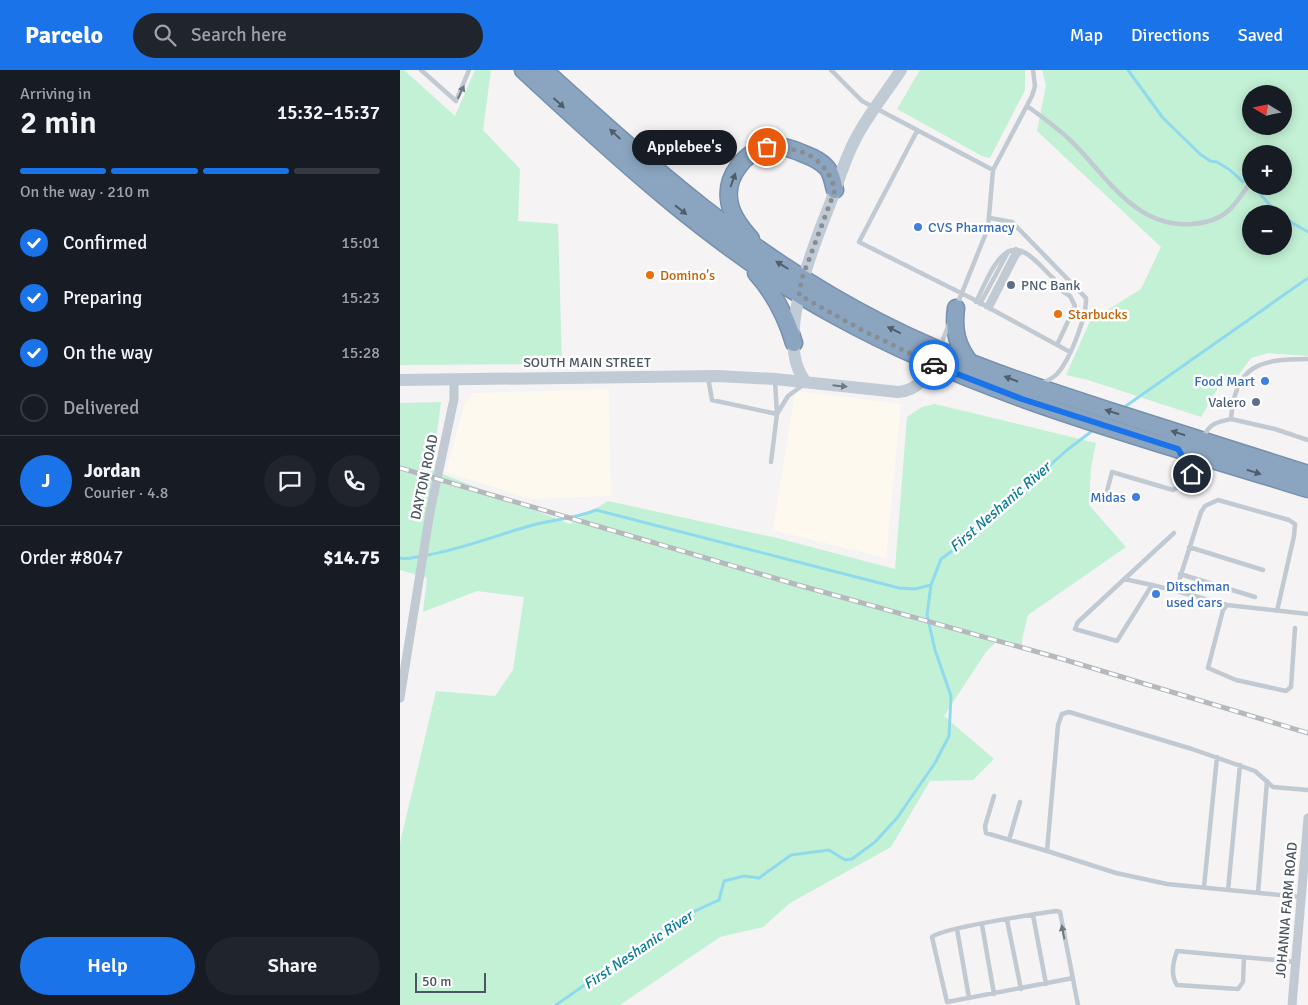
<!DOCTYPE html>
<html lang="en">
<head>
<meta charset="utf-8">
<style>
  body { margin:0; font-family:Signika,sans-serif; background:#20242c; color:#f1f3f6; height:100vh; display:flex; flex-direction:column; font-size:19px; white-space:nowrap }
  * { box-sizing:border-box; margin:0 }
  p { font-size:16px; color:#9ea1a6 }
  .icon { flex:none; width:28px; height:28px; fill:none; stroke:currentColor; stroke-width:2; stroke-linecap:round; stroke-linejoin:round }
  .map { position:relative; flex:1; overflow:hidden }
  .side { display:flex; flex-direction:column; background:#171b24; width:400px }
  .side>* { flex:none }
  .needle { width:32px; rotate:280deg }
  .tools { position:absolute; left:842px; top:15px; display:grid; gap:10px }
  .tools a { display:grid; place-items:center; width:50px; height:50px; border-radius:50%; background:#171b24; box-shadow:0 2px 12px #0003; font-size:25px }
  .scale { position:absolute; left:15px; bottom:12px; width:71px; box-sizing:border-box; padding-left:5px; border:2px solid #4a5661; border-top:0; font-size:14px; line-height:18px; white-space:nowrap; color:#4a5661; -webkit-text-stroke:4px #fff; paint-order:stroke }
  .pin { position:absolute; display:grid; place-items:center; width:42px; height:42px; color:#fff; margin:-21px; border:2px solid #fff; border-radius:50%; box-shadow:0 1px 5px #0007 }
  .courier { position:absolute; display:grid; place-items:center; width:50px; height:50px; margin:-25px; border:4px solid #1a73e8; border-radius:50%; background:#fff; color:#222; box-shadow:0 1px 6px #0007 }
  .bubble { position:absolute; height:35px; border-radius:18px; background:#171b24; box-shadow:0 2px 12px #0003; font-size:16px; font-weight:600; line-height:35px; text-align:center }
  .overview em { font-style:normal; font-weight:600 }
  .overview div { display:flex; flex-direction:column-reverse }
  .overview { display:flex; align-items:center; justify-content:space-between; height:85px; padding:0 20px }
  h1 { font-size:32px; font-weight:600; line-height:38px }
  .bar { display:grid; grid-template-columns:repeat(4,1fr); gap:8px 5px; align-content:center; height:60px; padding:0 20px }
  .bar i { height:6px; border-radius:4px; background:#363941 }
  .bar .selected { background:#1a73e8 }
  .bar p { grid-column:span 4 }
  .line { display:flex; align-items:center; gap:12px; padding:0 20px; border-top:1px solid #363941 }
  .line div { flex:1 }
  .round { display:grid; place-items:center; flex:none; width:52px; height:52px; border-radius:26px; background:#20242c }
  ol { padding:0 20px; list-style:none }
  li { display:flex; align-items:center; gap:15px; height:55px }
  li p { margin-inline-start:auto }
  li .icon { padding:5px; border-radius:50%; background:#1a73e8; color:#fff; stroke-width:4 }
  li:last-child { color:#9ea1a6 }
  li i { width:28px; height:28px; border:2px solid #363941; border-radius:50% }
  .button { display:flex; gap:10px; margin-top:auto; padding:10px 20px }
  .button a { flex:1; height:58px; border-radius:30px; background:#1a73e8; color:#fff; font-size:20px; font-weight:600; line-height:58px; text-align:center }
  .button a+a { background:#20242c; color:#f1f3f6 }
  header { display:flex; align-items:center; gap:30px; box-sizing:border-box; height:70px; padding:0 25px; background:#1a73e8; color:#fff }
  header strong { font-size:24px }
  nav { display:flex; gap:28px; margin-inline-start:auto; font-size:18px }
  .search { width:350px; height:45px; background:#20242c; display:flex; align-items:center; gap:12px; box-sizing:border-box; padding:0 18px; border-radius:28px; color:#9ea1a6; font-size:19px }
  main { display:flex; flex:1; min-height:0 }
  .map>svg:first-child { display:block }
  .commercial { fill:#fdf9ef }
  .green { fill:#c3f1d5; fill-rule:evenodd }
  .lines { fill:none; stroke-linecap:round; stroke-linejoin:round }
  .stream { stroke:#90daee; stroke-width:3 }
  .highway-casing { stroke:#7690ad; stroke-width:19 }
  .lane { stroke:#c1cad2; stroke-width:4.5 }
  .street { stroke:#c1cad2; stroke-width:9 }
  .secondary { stroke:#c1cbd6; stroke-width:12 }
  .highway { stroke:#8ba5c1; stroke-width:16 }
  .rail-casing { stroke:#b5b8bd; stroke-width:5 }
  .rail { stroke:#fff; stroke-width:3; stroke-dasharray:9; stroke-linecap:butt }
  .oneway { fill:#6e7983 }
  .oneway2 { fill:#505e6b }
  .oneway3 { fill:#6e7984 }
  .done { stroke:#868d94; stroke-width:5; stroke-dasharray:0 9 }
  .route { stroke:#1a73e8; stroke-width:6 }
  .shop-dot { fill:#3f7fe0; stroke:#fff; stroke-width:2 }
  .food-dot { fill:#e8710a; stroke:#fff; stroke-width:2 }
  .service-dot { fill:#5c6f8a; stroke:#fff; stroke-width:2 }
  .labels { text-anchor:middle; stroke-width:5; stroke-linejoin:round; paint-order:stroke }
  .shop-label { font-size:14px; fill:#366cbe; stroke:#fff; text-anchor:start }
  .food-label { font-size:14px; fill:#c56008; stroke:#fff; text-anchor:start }
  .service-label { font-size:14px; fill:#4e5e75; stroke:#fff; text-anchor:start }
  .street-label { font-size:14px; fill:#4a5661; stroke:#fff }
  .water-label { font-size:15px; font-style:italic; fill:#0c7c9b; stroke:#fff }
</style>
</head>
<body>
<header>
<strong>Parcelo</strong>
<div class="search"><svg class="icon" aria-label="search" viewBox="0 0 24 24"><circle cx="10" cy="10" r="6"/><path d="M15 15l6 6"/></svg>Search here</div>
<nav><a>Map</a><a>Directions</a><a>Saved</a></nav>
</header>
<main>
<section class="side">
<div class="overview"><div><h1>2 min</h1><p>Arriving in</p></div><em>15:32–15:37</em></div>
<div class="bar"><i class="selected"></i><i class="selected"></i><i class="selected"></i><i></i><p>On the way · 210 m</p></div>
<ol>
<li><svg class="icon" aria-label="check" viewBox="0 0 24 24"><path d="M5 12l5 5 9-10"/></svg>Confirmed<p>15:01</p></li>
<li><svg class="icon" aria-label="check" viewBox="0 0 24 24"><path d="M5 12l5 5 9-10"/></svg>Preparing<p>15:23</p></li>
<li><svg class="icon" aria-label="check" viewBox="0 0 24 24"><path d="M5 12l5 5 9-10"/></svg>On the way<p>15:28</p></li>
<li><i></i>Delivered</li>
</ol>
<div class="line" style="height:90px"><b class="round" style="background:#1a73e8;color:#fff">J</b><div><b>Jordan</b><p>Courier · 4.8</p></div><a class="round"><svg class="icon" aria-label="chat" viewBox="0 0 24 24"><path d="M4 5h16v11H9l-5 4z"/></svg></a><a class="round"><svg class="icon" aria-label="phone" viewBox="0 0 24 24"><path d="M5 4h4l2 5-3 2q2 4 5 5l2-3 5 2v4C11 20 4 13 5 4z"/></svg></a></div>
<div class="line" style="height:65px"><div>Order #8047</div><b>$14.75</b></div>
<div class="button"><a>Help</a><a>Share</a></div>
</section>
<div class="map">
<svg width="908" height="935" viewBox="0 0 908 935">
  <rect width="100%" height="100%" fill="#f5f3f3"/>
  <path class="commercial" d="M 209,319 L 211,426 L 131,429 L 46,402 L 65,333 L 73,323 Z
    M 395,321 L 501,334 L 486,488 L 373,460 Z"/>
  <path class="green" d="M 0,0 L 4,0 L 55,46 L 75,0 L 91,0 L 83,60 L 120,99 L 118,151 L 158,154 L 162,294 L 0,295 Z
    M 520,0 L 625,0 L 625,20 L 590,88 L 582,86 L 497,39 Z
    M 642,0 L 908,0 L 908,286 L 868,283 L 851,288 L 829,318 L 819,316 L 801,347 L 688,310 L 666,305 L 690,251 L 741,219 L 761,177 L 637,61 L 646,15 ZM 851,24 L 884,24 L 884,56 L 851,56 ZM 851,84 L 884,84 L 884,116 L 851,116 ZM 851,144 L 884,144 L 884,176 L 851,176 Z
    M 41,332 L 32,400 L 170,454 L 208,431 L 377,468 L 495,499 L 507,347 L 522,337 L 535,334 L 696,373 L 691,398 L 689,435 L 726,477 L 628,545 L 622,569 L 622,580 L 597,571 L 586,582 L 544,646 L 594,689 L 573,710 L 530,711 L 491,777 L 390,833 L 363,857 L 320,867 L 220,935 L 0,935 L 0,773 L 36,621 L 95,626 L 113,600 L 124,527 L 77,521 L 23,542 L 27,508 L 0,500 L 0,333 Z"/>
  <g class="lines">
    <path class="stream" d="M 728,0 L 763,48 L 800,84 L 810,91 L 817,92 L 830,100 L 843,112
      M 853,116 L 878,144
      M 884,148 L 908,162
      M 723,338 L 908,208
      M 0,488 C 9,490 14,487 22,486 C 61,480 96,465 133,455 C 154,449 175,449 196,440 L 499,518 L 515,519 L 531,515
      M 156,935 L 282,847 L 319,830 L 324,811 L 344,806 L 359,808 L 391,785 L 429,780 L 445,790 L 452,789 L 475,772 L 497,748 L 535,693 L 549,666 L 551,626 L 535,580 L 527,545 L 531,515 L 541,489 L 563,473 L 667,380 L 696,358"/>
    <g class="highway-casing">
      <path id="highway" d="M 123,0 C 220,90 319,182 436,246 C 583,327 748,369 908,419
        M 144,0 C 251,97 351,187 481,253 C 553,290 630,315 707,340 C 774,361 841,383 908,404
        M 351,169 C 341,158 330,144 329,129 C 326,106 345,82 367,77 C 379,74 393,79 404,84 C 412,87 422,92 427,98 C 432,104 433,113 435,120
        M 356,203 C 375,224 386,246 394,273
        M 556,238 C 553,261 557,276 571,294"/>
    </g>
    <path class="lane" d="M 21,0 L 56,31 L 69,0
      M 431,0 L 462,31 L 593,100
      M 627,36 C 641,46 656,57 669,69 C 707,105 733,158 792,154 C 805,153 818,150 828,141 C 837,133 844,121 851,111
      M 517,61 L 459,172 L 571,228 L 670,282
      M 884,93 L 886,94
      M 590,148 L 612,152 L 686,228 C 687,246 670,290 657,304 C 653,308 647,311 641,314
      M 649,213 L 670,226 L 675,236 L 657,275
      M 576,232 C 584,217 599,172 621,181 C 633,185 644,200 654,209
      M 580,234 L 608,182
      M 557,235 L 588,158 L 593,100 L 632,26 L 635,16 L 633,0
      M 586,237 L 616,179
      M 590,239 L 617,186 L 622,181
      M 540,277 L 549,254
      M 308,307 L 312,330 L 377,344 L 371,392
      M 375,311 L 377,344 L 388,326 L 403,315
      M 831,349 L 875,359 L 908,370
      M 804,367 C 809,353 818,352 831,349 C 835,295 859,289 908,289
      M 781,385 L 786,392 L 786,410
      M 706,425 L 712,402 L 773,420 C 790,411 791,402 813,396
      M 774,463 L 678,552 L 675,559 L 717,571 L 752,515 L 780,522
      M 789,477 L 863,500
      M 780,504 L 855,527
      M 724,509 L 752,515
      M 827,535 L 780,522 L 777,517 L 801,442 L 805,436 L 818,430 L 889,450 L 895,454 L 894,466 L 877,541
      M 895,558 L 891,617 L 886,621 L 836,610 L 808,598 L 823,540 L 827,535 L 908,544
      M 594,726 L 585,756 L 586,763 L 647,781
      M 609,770 L 620,732
      M 804,817 L 817,687
      M 828,820 L 840,695
      M 858,823 L 867,711
      M 901,827 L 767,814 L 716,803 L 647,781 L 658,655 L 662,644 L 669,642 L 792,679 L 855,701 L 873,717 L 908,720
      M 633,845 L 646,914
      M 607,850 L 621,919
      M 582,855 L 594,924
      M 557,859 L 569,928
      M 844,887 L 843,912 L 838,919 L 777,915 C 770,905 773,892 777,881 L 896,892
      M 673,908 L 547,932 L 532,867 C 541,858 636,844 656,841 L 660,842 L 678,935"/>
    <path class="street" d="M 0,628 L 30,442 L 54,329 L 54,309
      M 892,935 L 908,748"/>
    <path class="secondary" d="M 0,310 L 317,306 L 375,309 L 498,322 C 520,320 528,305 536,286
      M 406,312 C 373,273 413,177 430,134 C 438,113 444,91 455,70 C 467,46 486,23 501,0"/>
    <use href="#highway" class="highway"/>
    <g class="rail-casing">
      <path id="rail" d="M 0,398 L 391,513 L 659,588 L 908,663"/>
    </g>
    <use href="#rail" class="rail"/>
  </g>
  <defs><path id="oneway-solid" d="M-6-.8H1V-3.2L6.5 0L1 3.2V.8H-6Z" transform="scale(1.25)"/></defs>
  <g class="oneway">
    <use href="#oneway-solid" transform="translate(61 22) rotate(-65)"/>
    <use href="#oneway-solid" transform="translate(663 862) rotate(-101)"/>
  </g>
  <g class="oneway2">
    <use href="#oneway-solid" transform="translate(159 33) rotate(42)"/>
    <use href="#oneway-solid" transform="translate(215 64) rotate(-137)"/>
    <use href="#oneway-solid" transform="translate(333 110) rotate(-70)"/>
    <use href="#oneway-solid" transform="translate(281 140) rotate(38)"/>
    <use href="#oneway-solid" transform="translate(382 195) rotate(-148)"/>
    <use href="#oneway-solid" transform="translate(494 260) rotate(-154)"/>
    <use href="#oneway-solid" transform="translate(611 309) rotate(-159)"/>
    <use href="#oneway-solid" transform="translate(712 342) rotate(-162)"/>
    <use href="#oneway-solid" transform="translate(778 363) rotate(-162)"/>
    <use href="#oneway-solid" transform="translate(854 402) rotate(17)"/>
  </g>
  <use class="oneway3" href="#oneway-solid" transform="translate(440 316) rotate(6)"/>
  <g class="lines">
    <path class="done" d="M 367,77 C 400,77 426,86 435,120 L 402,208 L 399,225 L 460,259 L 534,295"/>
    <path class="route" d="M 534,295 L 622,329 L 778,379 L 786,392 L 786,410 L 792,404"/>
  </g>
  <g class="shop-dot">
    <circle cx="518" cy="157" r="5"/>
    <circle cx="865" cy="311" r="5"/>
    <circle cx="736" cy="427" r="5"/>
    <circle cx="756" cy="524" r="5"/>
  </g>
  <g class="food-dot">
    <circle cx="250" cy="205" r="5"/>
    <circle cx="658" cy="244" r="5"/>
  </g>
  <g class="service-dot">
    <circle cx="611" cy="215" r="5"/>
    <circle cx="856" cy="332" r="5"/>
  </g>
  <g class="labels">
    <g class="shop-label">
      <text x="528" y="162">CVS Pharmacy</text>
      <text x="855" y="316" text-anchor="end">Food Mart</text>
      <text x="726" y="432" text-anchor="end">Midas</text>
      <text x="766" y="521">Ditschman<tspan x="766" dy="16">used cars</tspan></text>
    </g>
    <g class="food-label">
      <text x="260" y="210">Domino's</text>
      <text x="668" y="249">Starbucks</text>
    </g>
    <g class="service-label">
      <text x="621" y="220">PNC Bank</text>
      <text x="846" y="337" text-anchor="end">Valero</text>
    </g>
    <g class="street-label">
      <text x="187" y="297">SOUTH MAIN STREET</text>
      <text transform="translate(24 407) rotate(-78)" y="5">DAYTON ROAD</text>
      <text transform="translate(886 840) rotate(-85)" y="5">JOHANNA FARM ROAD</text>
    </g>
    <g class="water-label">
      <text transform="translate(600 437) rotate(-41)" y="5">First Neshanic River</text>
      <text transform="translate(238 880) rotate(-34)" y="5">First Neshanic River</text>
    </g>
  </g>
</svg>
<div class="tools">
<a><svg class="needle" viewBox="-14 -14 28 28"><path d="M0-13l5 13h-10z" fill="#e53935"/><path d="M0 13l5-13h-10z" fill="#9ea1a6"/></svg></a>
<a>+</a>
<a>−</a>
</div>
<div class="scale">50 m</div>
<div class="pin" style="left:367px;top:77px;background:#ea580c"><svg class="icon" aria-label="bag" viewBox="0 0 24 24"><path d="M5 8h14l-1 12H6zM9 8a3 3 0 0 1 6 0"/></svg></div>
<div class="pin" style="left:792px;top:404px;background:#1f2937"><svg class="icon" aria-label="home" viewBox="0 0 24 24"><path d="M3 11l9-7 9 7M6 9v11h12V9"/></svg></div>
<div class="courier" style="left:534px;top:295px"><svg class="icon" aria-label="car" viewBox="0 0 24 24"><path d="M5 17H2v-5l4-1 3-4h7l3 4 3 1v5h-3M9 17h6M6 11h13"/><circle cx="7" cy="17" r="2"/><circle cx="17" cy="17" r="2"/></svg></div>
<div class="bubble" style="left:232px;top:60px;width:105px">Applebee's</div>
</div>
</main>
</body>
</html>
